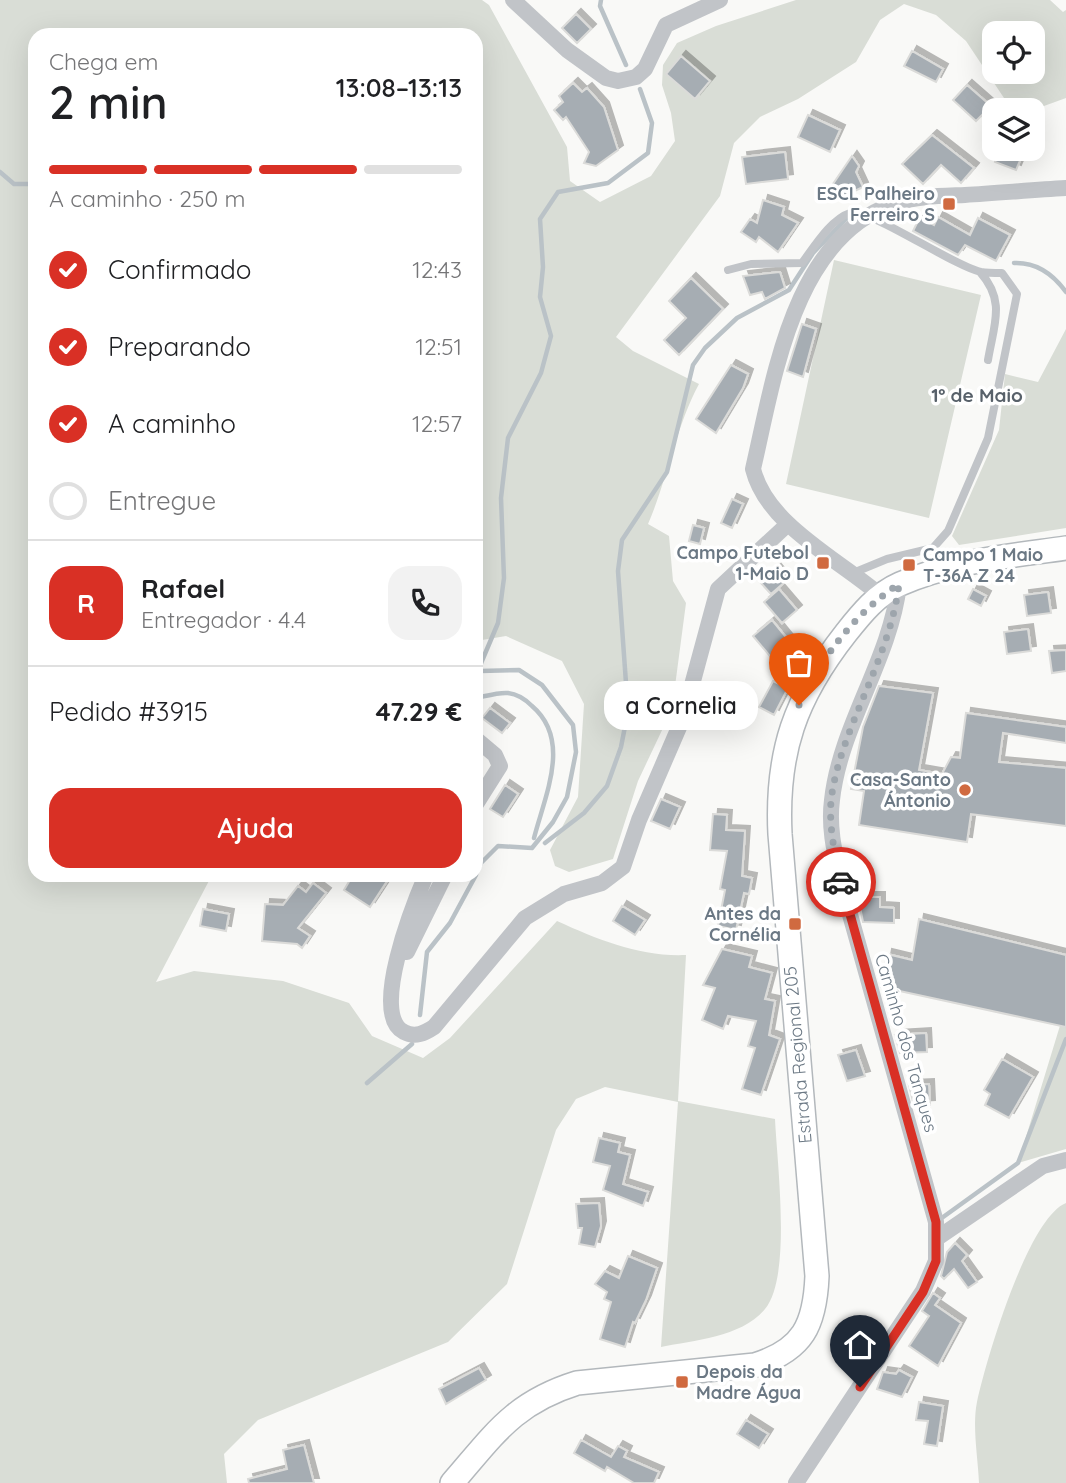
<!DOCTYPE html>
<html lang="pt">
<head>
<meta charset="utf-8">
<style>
  body { margin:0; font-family:Quicksand,sans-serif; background:#f2f2f2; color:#202124; height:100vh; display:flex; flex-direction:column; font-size:26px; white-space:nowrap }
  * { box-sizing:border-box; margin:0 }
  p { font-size:23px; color:#757577 }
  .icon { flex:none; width:38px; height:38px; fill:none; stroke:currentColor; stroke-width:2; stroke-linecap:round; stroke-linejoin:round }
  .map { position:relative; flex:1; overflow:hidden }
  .details { position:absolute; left:28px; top:28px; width:455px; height:854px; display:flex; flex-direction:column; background:#fff; border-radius:21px; box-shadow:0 7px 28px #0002 }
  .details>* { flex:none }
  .fabs { position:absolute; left:982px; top:21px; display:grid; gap:14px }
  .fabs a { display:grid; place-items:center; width:63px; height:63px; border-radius:14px; background:#fff; box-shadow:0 7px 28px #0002; font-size:35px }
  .pin { position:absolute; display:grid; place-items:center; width:60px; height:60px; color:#fff; margin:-72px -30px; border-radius:50% 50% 50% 0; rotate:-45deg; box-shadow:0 0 7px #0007 }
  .pin .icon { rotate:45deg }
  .courier { position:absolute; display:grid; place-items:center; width:70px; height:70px; margin:-35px; border:5px solid #d93025; border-radius:50%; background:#fff; color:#222; box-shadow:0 2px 9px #0007 }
  .bubble { position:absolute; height:49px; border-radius:21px; background:#fff; box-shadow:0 7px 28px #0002; font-size:23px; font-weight:600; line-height:49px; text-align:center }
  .overview em { font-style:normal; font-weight:600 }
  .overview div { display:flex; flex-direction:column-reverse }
  .overview { display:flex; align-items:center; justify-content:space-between; height:119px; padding:0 21px }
  h1 { font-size:46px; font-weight:600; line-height:52px }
  .bar { display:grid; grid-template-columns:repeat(4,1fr); gap:10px 7px; align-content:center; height:84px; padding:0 21px }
  .bar i { height:9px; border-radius:5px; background:#e0e0e0 }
  .bar .on { background:#d93025 }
  .bar p { grid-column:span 4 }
  .line { display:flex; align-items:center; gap:18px; padding:0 21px; border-top:2px solid #e0e0e0 }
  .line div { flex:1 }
  .round { display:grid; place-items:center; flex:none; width:74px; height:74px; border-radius:21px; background:#f2f2f2 }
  ol { padding:0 21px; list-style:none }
  li { display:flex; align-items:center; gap:21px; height:77px }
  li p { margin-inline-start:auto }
  li .icon { padding:7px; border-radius:50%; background:#d93025; color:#fff; stroke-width:4 }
  li:last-child { color:#757577 }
  li i { width:38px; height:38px; border:4px solid #e0e0e0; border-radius:50% }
  .cta { display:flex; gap:14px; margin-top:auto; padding:14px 21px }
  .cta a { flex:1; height:80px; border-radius:21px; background:#d93025; color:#fff; font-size:28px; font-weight:600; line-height:80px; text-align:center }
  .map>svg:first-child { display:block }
  .green { fill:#d9ddd6; fill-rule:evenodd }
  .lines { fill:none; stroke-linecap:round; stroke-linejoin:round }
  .stream { stroke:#bac2c7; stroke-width:4.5 }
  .building { fill:#a6adb3; stroke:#dbdbd9; stroke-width:2; filter:url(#shadow) }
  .secondary-casing { stroke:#b3b8bc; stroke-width:26 }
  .service { stroke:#c1c4c8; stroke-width:8 }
  .minor { stroke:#c1c4c8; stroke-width:16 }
  .secondary { stroke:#fff; stroke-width:23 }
  .done { stroke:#9da5ac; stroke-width:7; stroke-dasharray:0 12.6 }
  .route { stroke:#d93025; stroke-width:9 }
  .poi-dot { fill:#d06a40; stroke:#fff; stroke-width:2.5 }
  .labels { text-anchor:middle; stroke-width:7; stroke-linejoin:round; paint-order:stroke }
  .poi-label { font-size:18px; font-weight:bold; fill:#6b7884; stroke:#fff; text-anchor:end }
  .street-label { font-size:18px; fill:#6b7884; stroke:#fff }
  .neighbourhood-label { font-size:19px; font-weight:bold; fill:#58616a; stroke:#fff }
</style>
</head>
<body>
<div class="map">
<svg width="1066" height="1483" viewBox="0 0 1066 1483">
  <defs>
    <filter id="shadow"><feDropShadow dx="5" dy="-5" stdDeviation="0" flood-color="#0004"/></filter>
  </defs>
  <rect width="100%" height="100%" fill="#f9f9f7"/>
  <path class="green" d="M 0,0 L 482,0 L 489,5 L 567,147 L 570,181 L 600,202 L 651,176 L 675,141 L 671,113 L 662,85 L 663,65 L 677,43 L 716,26 L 796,0 L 1050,0 L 1063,12 L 1066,10 L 1066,98 L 1033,110 L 1012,110 L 966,41 L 936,15 L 904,4 L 880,20 L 856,62 L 798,99 L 760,117 L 734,143 L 720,196 L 616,337 L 633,351 L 699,384 C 675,429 668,478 648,524 L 669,536 L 673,581 L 686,603 L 672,709 L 638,781 L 613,859 L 569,872 L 555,866 L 550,850 L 578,797 L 584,704 L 562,661 L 506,636 L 476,641 L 476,35 L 35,35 L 35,875 L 212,875 L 156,982 L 194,971 L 283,981 L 349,1003 L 372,1036 L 423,1058 L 450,1038 L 557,921 C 599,940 640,957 686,955 L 678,1101 L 775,1119 C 777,1162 792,1277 765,1309 C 742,1337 694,1340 661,1347 L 678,1102 L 605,1087 L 576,1099 L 556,1130 L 507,1284 L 448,1342 L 258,1420 L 224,1454 L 227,1483 L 0,1483 ZM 994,33 L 1032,33 L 1032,72 L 994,72 Z
    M 834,260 L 981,295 L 929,518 L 786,484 Z
    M 1066,329 L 1066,528 L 959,545 L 952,536 L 999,430 L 1005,374 L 1038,382 Z
    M 1066,1006 L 1066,1149 L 1018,1163 Z
    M 1066,1203 L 1066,1483 L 979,1483 C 978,1458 972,1426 977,1402 C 986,1360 1028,1218 1066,1203 Z"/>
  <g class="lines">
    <path class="stream" d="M 601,0 L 600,6 L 626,65
      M 0,172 L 14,184 L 35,184
      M 1014,263 C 1036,262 1053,274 1066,292
      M 476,675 L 498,623 L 504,578 L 501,498 L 508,438 L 541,373 L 551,336 L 540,297 L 543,267 L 540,219 L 558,192 L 608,183 L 648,153 L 652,123 L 640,89
      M 476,698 C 486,696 499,692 508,693 C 517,694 526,700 532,706 C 572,740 545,795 534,838
      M 545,843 L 584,813 L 607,786 L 621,747 L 628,711 L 618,571 L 622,540 L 667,472 L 693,365 L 705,348 L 737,318 L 789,290 L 813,253 L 847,218
      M 476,874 L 481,863 L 498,846 L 532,848 L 553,822 L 567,797 L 576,752 L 573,725 L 542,685 L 519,670 L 480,671
      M 420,1015 L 427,952 L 450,923 L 476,875
      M 367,1083 L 412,1044
      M 939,1220 L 1018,1163 L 1066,1039"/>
  </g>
  <path class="building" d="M 576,14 L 591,29 L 577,43 L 562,28 Z
    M 912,51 L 943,69 L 936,82 L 904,66 Z
    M 681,56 L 710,81 L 695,99 L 666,74 Z
    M 573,83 L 582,92 L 587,88 L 604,107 L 618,150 L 596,166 L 584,163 L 589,152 L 566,117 L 563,120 L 554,110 L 563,102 L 559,96 Z
    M 967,85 L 991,106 L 976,121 L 953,100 Z
    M 808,115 L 840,130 L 830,152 L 798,137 Z
    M 932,135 L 974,168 L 961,183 L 941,165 L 923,184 L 902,164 Z
    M 1000,149 L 1025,149 L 1016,170 L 995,162 Z
    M 785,152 L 788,179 L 746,184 L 742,157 Z
    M 852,156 L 859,166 L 856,172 L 863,187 L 844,196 L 833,184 Z
    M 763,200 L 784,207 L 782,215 L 798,223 L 778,252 L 759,237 L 756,242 L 741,232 L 750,219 L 757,223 Z
    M 920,217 L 934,225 L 938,217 L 970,235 L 978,218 L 1010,235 L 996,261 L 965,245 L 958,255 L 913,231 Z
    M 780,272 L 785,288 L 765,299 L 762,292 L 750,295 L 743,276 Z
    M 691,278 L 723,309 L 679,355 L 664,340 L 686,318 L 669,301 Z
    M 802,324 L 816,329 L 803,377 L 787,371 Z
    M 731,365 L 748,374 L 743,388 L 716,433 L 696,419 Z
    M 732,499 L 743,504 L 732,528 L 721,523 Z
    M 693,525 L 704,528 L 700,544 L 689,541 Z
    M 776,569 L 786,581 L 771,594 L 760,582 Z
    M 779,589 L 797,610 L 782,623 L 764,602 Z
    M 973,589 L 986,596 L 981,606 L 968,599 Z
    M 1048,592 L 1051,613 L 1027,616 L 1024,595 Z
    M 772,620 L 794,647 L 775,662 L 753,636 Z
    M 1028,629 L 1031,651 L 1007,654 L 1004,632 Z
    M 1066,650 L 1066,671 L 1052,673 L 1049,651 Z
    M 773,681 L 788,688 L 774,715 L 759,707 Z
    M 879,686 L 933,693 L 919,770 L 942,774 L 951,757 L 960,758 L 966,713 L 1066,727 L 1066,743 L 1003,733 L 999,762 L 1066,768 L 1066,826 L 971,814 L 967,842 L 859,825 L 864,791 L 851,789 L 863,727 Z
    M 490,708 L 510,723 L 502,733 L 482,718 Z
    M 505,785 L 518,794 L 503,817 L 490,809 Z
    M 661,799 L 680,807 L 670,829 L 651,821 Z
    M 713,814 L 727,815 L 726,830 L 745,831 L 742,876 L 752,878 L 749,894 L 744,893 L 736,930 L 718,926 L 725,890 L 720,889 L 727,851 L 710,850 Z
    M 353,875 L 391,875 L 370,907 L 344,890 Z
    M 313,883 L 326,893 L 298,928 L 310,936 L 302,948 L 297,944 L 262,941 L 265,904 L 283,905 L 298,886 L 306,892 Z
    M 858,897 L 880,897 L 880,907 L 894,908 L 894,923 L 863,922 Z
    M 622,906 L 645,920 L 635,935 L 613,921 Z
    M 203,909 L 229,914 L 226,931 L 200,926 Z
    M 919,919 L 1066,955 L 1066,1027 L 881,987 L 887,954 L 912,960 Z
    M 722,949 L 752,956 L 749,967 L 772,973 L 765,999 L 775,1001 L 769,1035 L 780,1039 L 761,1095 L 742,1089 L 755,1048 L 748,1046 L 756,1021 L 728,1016 L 723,1029 L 702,1020 L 715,988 L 703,985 Z
    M 926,1033 L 927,1052 L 900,1053 L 895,1035 Z
    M 856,1050 L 865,1076 L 847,1081 L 838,1055 Z
    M 1002,1059 L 1033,1077 L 1009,1118 L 985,1105 L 990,1094 L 984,1090 Z
    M 929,1084 L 930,1105 L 914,1106 L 909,1085 Z
    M 599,1138 L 620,1143 L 618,1152 L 630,1155 L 623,1184 L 648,1192 L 643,1206 L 603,1190 L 610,1166 L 593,1162 Z
    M 599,1203 L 601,1226 L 595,1247 L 579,1244 L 582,1228 L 578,1228 L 576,1204 Z
    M 955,1243 L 967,1255 L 962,1261 L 977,1282 L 968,1288 L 954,1269 L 944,1279 L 941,1276 L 947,1252 Z
    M 628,1256 L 657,1268 L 646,1300 L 635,1323 L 633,1322 L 625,1347 L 600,1339 L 611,1302 L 604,1299 L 607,1292 L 595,1284 L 605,1271 L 619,1278 Z
    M 933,1293 L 940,1298 L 935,1305 L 961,1323 L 938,1366 L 909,1346 L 929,1316 L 922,1311 Z
    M 479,1368 L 486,1380 L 446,1404 L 439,1389 Z
    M 899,1370 L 912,1377 L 902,1397 L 877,1389 L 883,1372 L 896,1374 Z
    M 919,1402 L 943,1406 L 937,1446 L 924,1444 L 928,1421 L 916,1420 Z
    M 746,1420 L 768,1434 L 759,1448 L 737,1434 Z
    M 581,1440 L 611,1457 L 618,1446 L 627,1451 L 624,1457 L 659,1472 L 654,1483 L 634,1483 L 607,1467 L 605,1471 L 574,1453 Z
    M 304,1445 L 314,1483 L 249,1483 L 248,1479 L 287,1469 L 283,1450 Z"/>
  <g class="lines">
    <g class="secondary-casing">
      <path id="secondary" d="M 452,1483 C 494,1435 513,1403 577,1383 L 755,1365 C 803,1350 815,1325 817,1276 L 780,834 C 776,752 795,698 846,633 C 861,614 877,594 900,584 C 952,561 1011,556 1066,548"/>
    </g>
    <path class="service" d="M 728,270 L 751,264 L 802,263 C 814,247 831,219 850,213 C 868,207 953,266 981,272 C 987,273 995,273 1002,273 L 1017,294 L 988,438 L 948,531 L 933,548 L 887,559 L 853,573
      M 980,272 C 1006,301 994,324 988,360"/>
    <path class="minor" d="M 513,0 L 567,50 L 606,78 L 618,81 L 636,77 L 645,69 L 666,25 L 720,0
      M 881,596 C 838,559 767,525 753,469 C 774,379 793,236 896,203 C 917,196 942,196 965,195 C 998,193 1032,190 1066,188
      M 476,739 L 495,755 L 500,766 L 476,804
      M 426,875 C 414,903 369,1015 404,1032 C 415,1038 425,1033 434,1027 L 525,918 L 564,894 L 602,883 L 623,867 L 639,820 L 683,718 L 718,589 L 788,524
      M 407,952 L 445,875
      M 936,1239 L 1043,1166 L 1066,1160
      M 796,1483 L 923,1291 L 936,1261 L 936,1222 L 842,886 C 836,858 828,830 832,800 C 840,726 890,660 899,585"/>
    <use href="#secondary" class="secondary"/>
  </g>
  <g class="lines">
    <path class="done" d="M 799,705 C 821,658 855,613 899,584 C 890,660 839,730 831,801 C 829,829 835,855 841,882"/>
    <path class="route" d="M 841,882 L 936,1222 L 936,1261 L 923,1292 L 860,1387"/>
  </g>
  <g class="poi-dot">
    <rect x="942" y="197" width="14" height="14" rx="3.5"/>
    <rect x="816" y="556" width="14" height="14" rx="3.5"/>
    <rect x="902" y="558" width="14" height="14" rx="3.5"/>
    <circle cx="965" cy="790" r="7"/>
    <rect x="788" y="917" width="14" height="14" rx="3.5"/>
    <rect x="675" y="1375" width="14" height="14" rx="3.5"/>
  </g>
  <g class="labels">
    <g class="poi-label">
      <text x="935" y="200">ESCL Palheiro<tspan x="935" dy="21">Ferreiro S</tspan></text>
      <text x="809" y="559">Campo Futebol<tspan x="809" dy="21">1-Maio D</tspan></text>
      <text x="923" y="561" text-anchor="start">Campo 1 Maio<tspan x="923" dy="21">T-36A Z 24</tspan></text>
      <text x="951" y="786">Casa-Santo<tspan x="951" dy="21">Ántonio</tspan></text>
      <text x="781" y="920">Antes da<tspan x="781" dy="21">Cornélia</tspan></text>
      <text x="696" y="1378" text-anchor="start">Depois da<tspan x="696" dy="21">Madre Água</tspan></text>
    </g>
    <g class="street-label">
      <text transform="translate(906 1043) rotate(74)" y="6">Caminho dos Tanques</text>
      <text transform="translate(798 1055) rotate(-95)" y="6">Estrada Regional 205</text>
    </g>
    <g class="neighbourhood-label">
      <text x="977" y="402">1º de Maio</text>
    </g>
  </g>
</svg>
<div class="fabs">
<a><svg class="icon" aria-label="locate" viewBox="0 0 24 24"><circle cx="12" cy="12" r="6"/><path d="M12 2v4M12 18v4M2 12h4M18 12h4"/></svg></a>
<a><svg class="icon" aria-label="layers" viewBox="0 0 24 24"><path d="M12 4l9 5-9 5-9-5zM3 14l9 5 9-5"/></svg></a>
</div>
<div class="pin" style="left:799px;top:705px;background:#ea580c"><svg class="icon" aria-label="bag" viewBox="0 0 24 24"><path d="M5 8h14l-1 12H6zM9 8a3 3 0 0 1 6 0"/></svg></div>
<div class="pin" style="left:860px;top:1387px;background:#1f2937"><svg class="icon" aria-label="home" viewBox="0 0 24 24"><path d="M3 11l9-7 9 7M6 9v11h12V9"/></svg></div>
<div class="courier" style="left:841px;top:882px"><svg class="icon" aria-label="car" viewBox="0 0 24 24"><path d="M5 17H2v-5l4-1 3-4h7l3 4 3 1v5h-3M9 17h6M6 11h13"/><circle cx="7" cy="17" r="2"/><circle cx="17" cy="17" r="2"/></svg></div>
<div class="bubble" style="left:604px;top:681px;width:154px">a Cornelia</div>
<section class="details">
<div class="overview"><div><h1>2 min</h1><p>Chega em</p></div><em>13:08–13:13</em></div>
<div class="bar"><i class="on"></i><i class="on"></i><i class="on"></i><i></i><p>A caminho · 250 m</p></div>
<ol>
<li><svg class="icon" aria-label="check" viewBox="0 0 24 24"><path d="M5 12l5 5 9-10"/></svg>Confirmado<p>12:43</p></li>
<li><svg class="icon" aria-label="check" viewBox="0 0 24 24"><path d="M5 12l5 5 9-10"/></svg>Preparando<p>12:51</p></li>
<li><svg class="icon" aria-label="check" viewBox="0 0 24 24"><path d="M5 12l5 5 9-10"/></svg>A caminho<p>12:57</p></li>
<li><i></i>Entregue</li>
</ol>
<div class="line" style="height:126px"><b class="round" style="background:#d93025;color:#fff">R</b><div><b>Rafael</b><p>Entregador · 4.4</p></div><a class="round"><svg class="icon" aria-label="phone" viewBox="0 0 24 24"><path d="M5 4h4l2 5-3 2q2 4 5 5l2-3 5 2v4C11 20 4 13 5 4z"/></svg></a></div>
<div class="line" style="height:91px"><div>Pedido #3915</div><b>47.29 €</b></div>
<div class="cta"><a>Ajuda</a></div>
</section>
</div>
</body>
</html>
